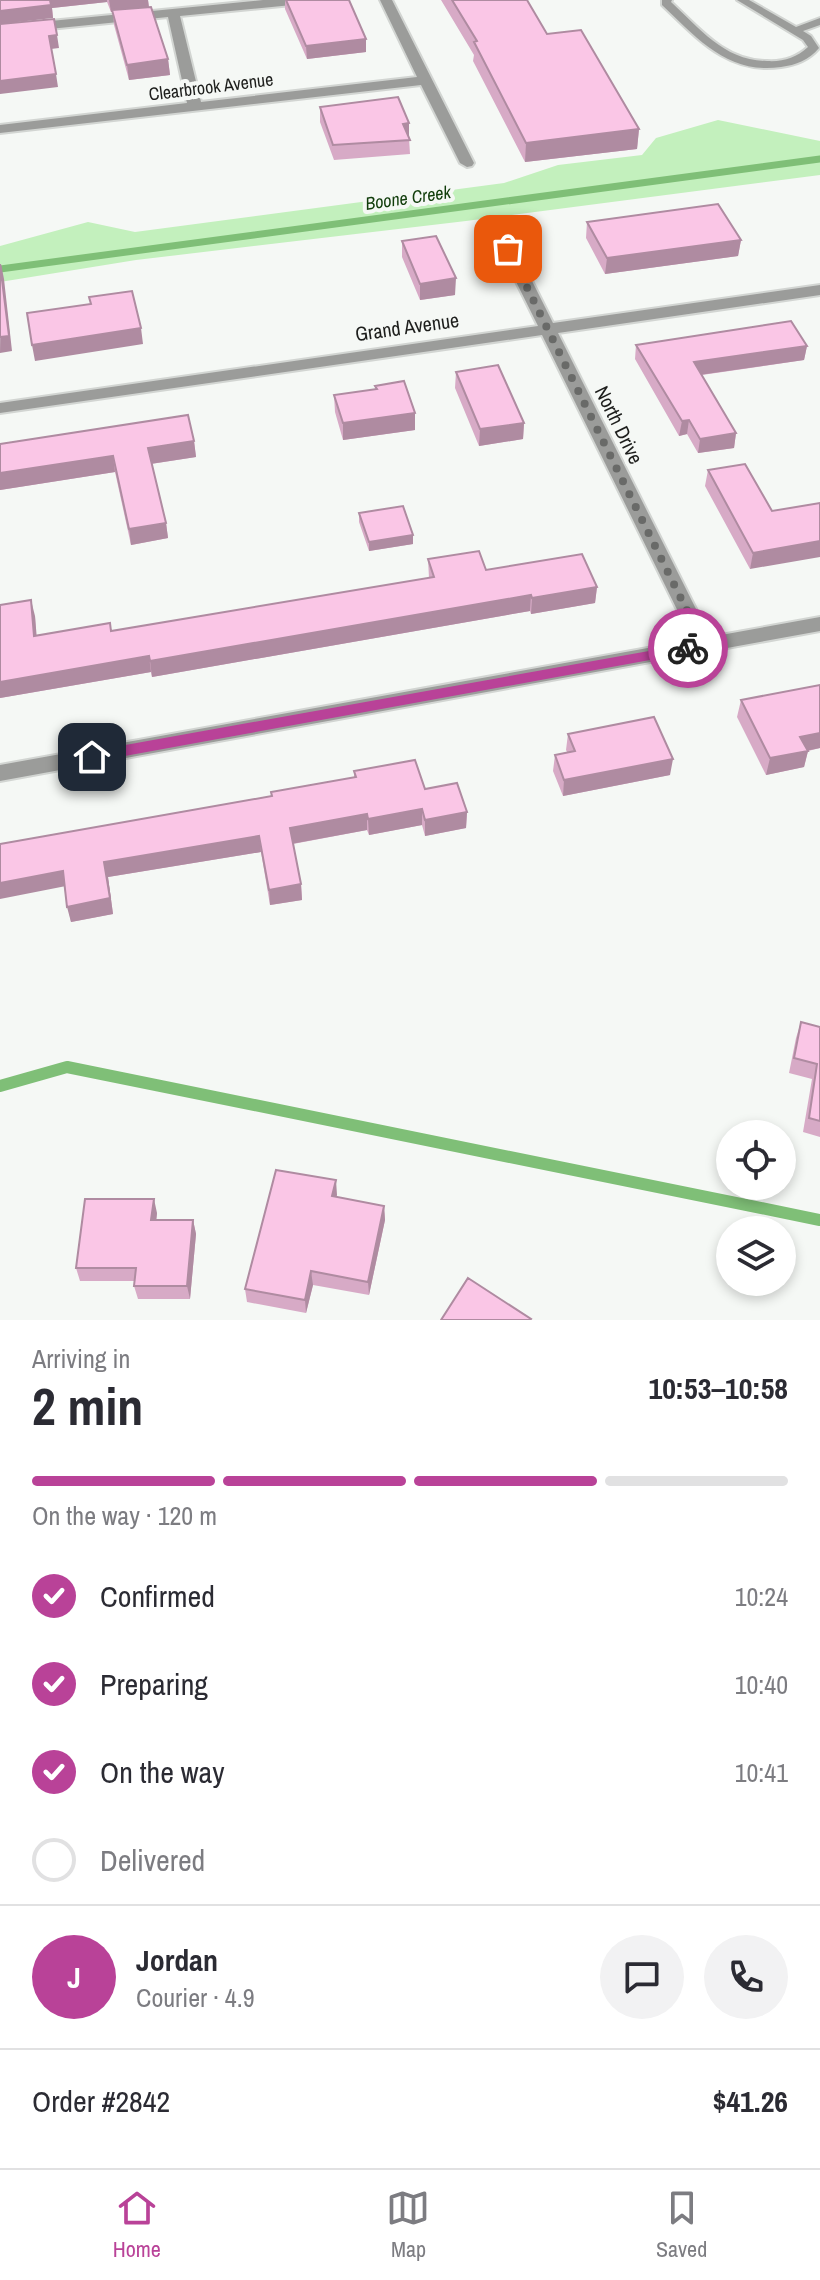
<!DOCTYPE html>
<html lang="en">
<head>
<meta charset="utf-8">
<style>
  body { margin:0; font-family:"Archivo Narrow",sans-serif; background:#f2f2f3; color:#2b2b33; height:100vh; display:flex; flex-direction:column; font-size:30px; white-space:nowrap }
  * { box-sizing:border-box; margin:0 }
  p { font-size:26px; color:#7c7c81 }
  .icon { flex:none; width:44px; height:44px; fill:none; stroke:currentColor; stroke-width:2; stroke-linecap:round; stroke-linejoin:round }
  .map { position:relative; height:1320px; overflow:hidden }
  .panel { display:flex; flex-direction:column; background:#fff; flex:1 }
  .panel>* { flex:none }
  .buttons { position:absolute; left:716px; top:1120px; display:grid; gap:16px }
  .buttons a { display:grid; place-items:center; width:80px; height:80px; border-radius:50%; background:#fff; box-shadow:0 4px 12px #0003; font-size:40px }
  .pin { position:absolute; display:grid; place-items:center; width:68px; height:68px; color:#fff; margin:-34px; border-radius:16px; box-shadow:0 4px 12px #0006 }
  .courier { position:absolute; display:grid; place-items:center; width:80px; height:80px; margin:-40px; border:6px solid #b94298; border-radius:50%; background:#fff; color:#222; box-shadow:0 2px 10px #0007 }
  .headline em { font-style:normal; font-weight:700 }
  .headline div { display:flex; flex-direction:column-reverse }
  .headline { display:flex; align-items:center; justify-content:space-between; height:136px; padding:0 32px }
  h1 { font-size:52px; font-weight:700; line-height:60px }
  .bar { display:grid; grid-template-columns:repeat(4,1fr); gap:12px 8px; align-content:center; height:96px; padding:0 32px }
  .bar i { height:10px; border-radius:6px; background:#e1e1e2 }
  .bar .current { background:#b94298 }
  .bar p { grid-column:span 4 }
  .line { display:flex; align-items:center; gap:20px; padding:0 32px; border-top:2px solid #e1e1e2 }
  .line div { flex:1 }
  .round { display:grid; place-items:center; flex:none; width:84px; height:84px; border-radius:42px; background:#f2f2f3 }
  ol { padding:0 32px; list-style:none }
  li { display:flex; align-items:center; gap:24px; height:88px }
  li p { margin-inline-start:auto }
  li .icon { padding:8px; border-radius:50%; background:#b94298; color:#fff; stroke-width:4 }
  li:last-child { color:#7c7c81 }
  li i { width:44px; height:44px; border:4px solid #e1e1e2; border-radius:50% }
  .tab-bar { display:flex; justify-content:space-around; align-items:center; height:112px; border-top:2px solid #e1e1e2; background:#fff; font-size:22px; color:#7c7c81 }
  .tab-bar a { display:grid; justify-items:center; gap:4px }
  .tab-bar .current { color:#b94298 }
  .map>svg:first-child { display:block }
  .green { fill:#c3f0bd }
  .lines { fill:none; stroke-linecap:round; stroke-linejoin:round }
  .stream-far1 { stroke:#7fbf77; stroke-width:7 }
  .stream { stroke:#7fbf77; stroke-width:12 }
  .lane-casing { stroke:#d2d5d2; stroke-width:4 }
  .street-casing { stroke:#d2d5d2; stroke-width:4 }
  .lane { fill:#9b9c9a; fill-rule:evenodd }
  .street { fill:#9b9c9a; fill-rule:evenodd }
  .wall { fill:#d7aac6 }
  .shaded-wall { fill:#af8ba1 }
  .building { fill:#fac6e6; stroke:#af8ba1; stroke-width:2 }
  .route { fill:#b94298 }
  .done { stroke:#696a68; stroke-width:8; stroke-dasharray:0 14.4 }
  .labels { text-anchor:middle; stroke-width:8; stroke-linejoin:round; paint-order:stroke }
  .far-street-label { font-size:18px; fill:#1d1e1c; stroke:#f5f8f5 }
  .far-water-label { font-size:18px; font-style:italic; fill:#113d0b; stroke:#f5f8f5 }
  .street-label { font-size:20px; fill:#1d1e1c; stroke:#f5f8f5 }
</style>
</head>
<body>
<div class="map">
<svg width="820" height="1320" viewBox="0 0 820 1320">
  <rect width="100%" height="100%" fill="#f5f8f5"/>
  <path class="green" d="M 718,120 L 820,141 L 820,175 L 466,221 L 136,260 L 0,282 L 0,246 L 88,222 L 135,232 L 504,183 L 558,165 L 642,155 L 656,138 Z"/>
  <g class="lines">
    <path class="stream-far1" d="M 0,269 L 820,159"/>
    <path class="stream" d="M 0,1086 L 67,1067 L 820,1220"/>
    <g class="lane-casing">
      <path id="lane" d="M 662,0 L 672,0 L 671,2 C 700,29 725,61 767,61 C 783,62 796,58 808,47 L 803,40 L 737,0 L 749,0 L 796,27 L 820,18 L 820,25 L 803,31 L 811,36 L 819,48 C 809,60 796,65 781,67 C 728,75 697,38 662,5 Z"/>
    </g>
    <g class="street-casing">
      <path id="street" d="M 263,0 L 308,0 L 302,4 L 180,16 L 201,102 L 417,77 L 380,0 L 392,0 L 474,163 L 472,166 L 467,167 L 460,163 L 421,85 L 0,133 L 0,125 L 187,103 L 168,17 L 0,34 L 0,26 Z
        M 495,218 L 503,223 L 553,323 L 820,285 L 820,295 L 558,333 L 710,637 L 820,617 L 820,631 L 0,781 L 0,765 L 692,640 L 542,335 L 0,413 L 0,403 L 538,326 L 487,223 Z"/>
    </g>
    <use href="#lane" class="lane"/>
    <use href="#street" class="street"/>
  </g>
  <path class="wall" d="M 0,0 L 148,0 L 149,7 L 168,59 L 170,75 L 129,80 L 114,25 L 113,12 L 111,12 L 107,2 L 52,8 L 53,18 Z
    M 285,0 L 349,0 L 366,52 L 307,59 L 285,9 Z
    M 441,0 L 527,0 L 547,34 L 639,129 L 637,149 L 525,162 L 473,61 L 474,55 Z
    M 320,107 L 409,138 L 410,154 L 334,160 L 320,122 Z
    M 587,222 L 741,240 L 738,256 L 605,274 L 586,238 Z
    M 402,241 L 455,295 L 420,300 L 402,257 Z
    M 636,345 L 807,346 L 804,360 L 702,375 L 736,433 L 734,448 L 698,453 L 687,434 L 679,436 L 635,359 Z
    M 456,372 L 524,423 L 523,439 L 479,446 L 455,388 Z
    M 375,386 L 415,430 L 343,440 L 335,412 L 334,395 L 376,390 Z
    M 194,441 L 196,457 L 151,464 L 166,523 L 168,538 L 131,545 L 115,472 L 0,490 L 0,444 Z
    M 708,470 L 772,511 L 750,569 L 705,486 Z
    M 359,513 L 413,544 L 369,551 L 359,522 Z
    M 428,559 L 486,570 L 597,587 L 595,603 L 531,614 L 530,611 L 152,677 L 151,672 L 0,698 L 35,616 L 36,636 L 111,631 L 429,578 Z
    M 820,685 L 820,748 L 808,751 L 804,767 L 766,775 L 737,717 L 741,700 Z
    M 568,734 L 670,775 L 563,796 L 553,771 L 555,755 L 567,752 L 566,750 Z
    M 354,771 L 425,789 L 467,812 L 466,828 L 425,836 L 422,825 L 369,835 L 367,830 L 293,844 L 301,884 L 302,900 L 270,905 L 261,852 L 108,877 L 113,914 L 71,922 L 64,887 L 272,796 L 354,777 Z
    M 801,1022 L 820,1027 L 820,1137 L 803,1132 L 812,1079 L 789,1073 L 796,1038 Z
    M 336,1180 L 336,1197 L 384,1206 L 385,1220 L 369,1295 L 313,1285 L 306,1313 L 247,1302 L 245,1289 Z
    M 157,1213 L 156,1220 L 193,1220 L 196,1234 L 190,1299 L 138,1299 L 134,1286 L 134,1281 L 80,1281 L 76,1268 Z"/>
  <path class="shaded-wall" d="M 50,0 L 107,0 L 107,2 L 52,8 L 53,18 L 0,24 L 0,11 Z
    M 109,0 L 148,0 L 149,8 L 111,12 Z
    M 57,35 L 59,48 L 51,49 L 49,36 Z
    M 366,39 L 366,52 L 307,59 L 306,46 Z
    M 168,59 L 170,75 L 129,80 L 127,65 Z
    M 56,74 L 58,87 L 0,94 L 0,81 Z
    M 409,123 L 409,138 L 403,124 Z
    M 639,129 L 637,149 L 525,162 L 526,143 Z
    M 741,240 L 738,256 L 605,274 L 607,258 Z
    M 1,264 L 4,279 L 12,351 L 0,353 Z
    M 456,278 L 455,295 L 420,300 L 420,284 Z
    M 141,328 L 143,344 L 35,361 L 32,345 Z
    M 807,346 L 804,360 L 692,376 L 694,362 Z
    M 415,413 L 415,430 L 343,440 L 343,423 Z
    M 689,420 L 687,434 L 679,436 L 682,421 Z
    M 524,423 L 523,439 L 479,446 L 480,429 Z
    M 736,433 L 734,448 L 698,453 L 700,439 Z
    M 194,441 L 196,457 L 150,464 L 148,448 Z
    M 113,456 L 115,472 L 0,490 L 0,473 Z
    M 166,523 L 168,538 L 131,545 L 129,529 Z
    M 413,535 L 413,544 L 369,551 L 369,542 Z
    M 820,541 L 820,557 L 750,569 L 753,553 Z
    M 597,587 L 595,603 L 531,614 L 532,598 Z
    M 531,595 L 530,611 L 152,677 L 150,661 Z
    M 31,600 L 35,616 L 38,652 L 34,636 Z
    M 149,656 L 151,672 L 0,698 L 0,682 Z
    M 820,733 L 820,748 L 796,753 L 800,737 Z
    M 808,751 L 804,767 L 766,775 L 770,758 Z
    M 673,759 L 670,775 L 563,796 L 564,780 Z
    M 422,809 L 422,825 L 369,835 L 368,819 Z
    M 467,812 L 466,828 L 425,836 L 425,820 Z
    M 367,814 L 367,830 L 291,844 L 290,828 Z
    M 259,836 L 261,852 L 108,877 L 113,914 L 71,922 L 67,907 L 104,862 Z
    M 63,871 L 66,886 L 0,899 L 0,883 Z
    M 301,884 L 302,900 L 270,905 L 269,890 Z
    M 336,1180 L 337,1195 L 333,1211 L 332,1196 Z
    M 154,1199 L 157,1213 L 155,1234 L 151,1220 Z
    M 384,1206 L 385,1220 L 369,1295 L 368,1282 Z
    M 193,1220 L 196,1234 L 190,1299 L 187,1286 Z
    M 311,1271 L 313,1285 L 306,1313 L 305,1300 Z"/>
  <path class="building" d="M 0,0 L 50,0 L 51,5 L 0,11 Z
    M 286,0 L 349,0 L 366,39 L 306,46 Z
    M 452,0 L 527,0 L 547,34 L 581,30 L 639,129 L 526,143 L 474,42 L 477,41 Z
    M 151,7 L 168,59 L 127,65 L 112,10 Z
    M 54,19 L 57,35 L 49,36 L 56,74 L 0,81 L 0,24 Z
    M 398,97 L 409,123 L 403,124 L 410,140 L 333,145 L 320,107 Z
    M 718,204 L 741,240 L 607,258 L 587,222 Z
    M 436,236 L 456,278 L 420,284 L 402,241 Z
    M 0,264 L 9,336 L 0,337 Z
    M 132,291 L 141,328 L 32,345 L 27,313 L 91,304 L 89,297 Z
    M 791,321 L 807,346 L 694,362 L 736,433 L 700,439 L 689,420 L 682,421 L 636,345 Z
    M 498,365 L 524,423 L 480,429 L 456,372 Z
    M 404,381 L 415,413 L 343,423 L 334,395 L 377,389 L 375,386 Z
    M 188,415 L 194,441 L 148,448 L 166,523 L 129,529 L 113,456 L 0,473 L 0,444 Z
    M 745,464 L 772,511 L 820,503 L 820,541 L 753,553 L 708,470 Z
    M 403,506 L 413,535 L 369,542 L 359,513 Z
    M 479,551 L 486,570 L 582,554 L 597,587 L 532,598 L 531,595 L 150,661 L 149,656 L 0,682 L 0,605 L 31,600 L 34,636 L 110,623 L 111,631 L 434,577 L 428,559 Z
    M 820,685 L 820,733 L 800,737 L 808,751 L 770,758 L 741,700 Z
    M 654,717 L 673,759 L 564,780 L 555,755 L 575,751 L 568,734 Z
    M 415,760 L 425,789 L 457,783 L 467,812 L 425,820 L 422,809 L 368,819 L 367,814 L 290,828 L 301,884 L 269,890 L 259,836 L 104,862 L 110,898 L 67,907 L 63,871 L 0,883 L 0,844 L 272,796 L 271,792 L 356,777 L 354,771 Z
    M 801,1022 L 820,1027 L 820,1121 L 809,1118 L 817,1064 L 794,1058 Z
    M 276,1170 L 336,1180 L 332,1196 L 384,1206 L 368,1282 L 311,1271 L 305,1300 L 245,1289 Z
    M 85,1199 L 154,1199 L 151,1220 L 193,1220 L 187,1286 L 134,1286 L 136,1268 L 76,1268 Z
    M 468,1278 L 531,1319 L 530,1320 L 441,1320 Z"/>
  <path class="route" d="M 688,644 L 694,648 L 688,653 L 92,762 L 85,757 L 92,751 Z"/>
  <g class="lines">
    <path class="done" d="M 508,249 L 704,645 L 688,648"/>
  </g>
  <g class="labels">
    <g class="far-street-label">
      <text transform="translate(211 87) rotate(-7)" y="6">Clearbrook Avenue</text>
    </g>
    <g class="far-water-label">
      <text transform="translate(408 198) rotate(-8)" y="6">Boone Creek</text>
    </g>
    <g class="street-label">
      <text transform="translate(407 327) rotate(-8)" y="7">Grand Avenue</text>
      <text transform="translate(619 425) rotate(64)" y="7">North Drive</text>
    </g>
  </g>
</svg>
<div class="buttons">
<a><svg class="icon" aria-label="locate" viewBox="0 0 24 24"><circle cx="12" cy="12" r="6"/><path d="M12 2v4M12 18v4M2 12h4M18 12h4"/></svg></a>
<a><svg class="icon" aria-label="layers" viewBox="0 0 24 24"><path d="M12 4l9 5-9 5-9-5zM3 14l9 5 9-5"/></svg></a>
</div>
<div class="pin" style="left:508px;top:249px;background:#ea580c"><svg class="icon" aria-label="bag" viewBox="0 0 24 24"><path d="M5 8h14l-1 12H6zM9 8a3 3 0 0 1 6 0"/></svg></div>
<div class="pin" style="left:92px;top:757px;background:#1f2937"><svg class="icon" aria-label="home" viewBox="0 0 24 24"><path d="M3 11l9-7 9 7M6 9v11h12V9"/></svg></div>
<div class="courier" style="left:688px;top:648px"><svg class="icon" aria-label="bike" viewBox="0 0 24 24"><circle cx="6" cy="16" r="4"/><circle cx="18" cy="16" r="4"/><path d="M6 16l4-8h5l3 8M10 8l3 8H6M13 5h3"/></svg></div>
</div>
<section class="panel">
<div class="headline"><div><h1>2 min</h1><p>Arriving in</p></div><em>10:53–10:58</em></div>
<div class="bar"><i class="current"></i><i class="current"></i><i class="current"></i><i></i><p>On the way · 120 m</p></div>
<ol>
<li><svg class="icon" aria-label="check" viewBox="0 0 24 24"><path d="M5 12l5 5 9-10"/></svg>Confirmed<p>10:24</p></li>
<li><svg class="icon" aria-label="check" viewBox="0 0 24 24"><path d="M5 12l5 5 9-10"/></svg>Preparing<p>10:40</p></li>
<li><svg class="icon" aria-label="check" viewBox="0 0 24 24"><path d="M5 12l5 5 9-10"/></svg>On the way<p>10:41</p></li>
<li><i></i>Delivered</li>
</ol>
<div class="line" style="height:144px"><b class="round" style="background:#b94298;color:#fff">J</b><div><b>Jordan</b><p>Courier · 4.9</p></div><a class="round"><svg class="icon" aria-label="chat" viewBox="0 0 24 24"><path d="M4 5h16v11H9l-5 4z"/></svg></a><a class="round"><svg class="icon" aria-label="phone" viewBox="0 0 24 24"><path d="M5 4h4l2 5-3 2q2 4 5 5l2-3 5 2v4C11 20 4 13 5 4z"/></svg></a></div>
<div class="line" style="height:104px"><div>Order #2842</div><b>$41.26</b></div>
</section>
<nav class="tab-bar">
<a class="current"><svg class="icon" aria-label="home" viewBox="0 0 24 24"><path d="M3 11l9-7 9 7M6 9v11h12V9"/></svg>Home</a>
<a><svg class="icon" aria-label="map" viewBox="0 0 24 24"><path d="M3 6l6-2 6 2 6-2v14l-6 2-6-2-6 2zM9 4v14M15 6v14"/></svg>Map</a>
<a><svg class="icon" aria-label="saved" viewBox="0 0 24 24"><path d="M7 4h10v16l-5-4-5 4z"/></svg>Saved</a>
</nav>
</body>
</html>
